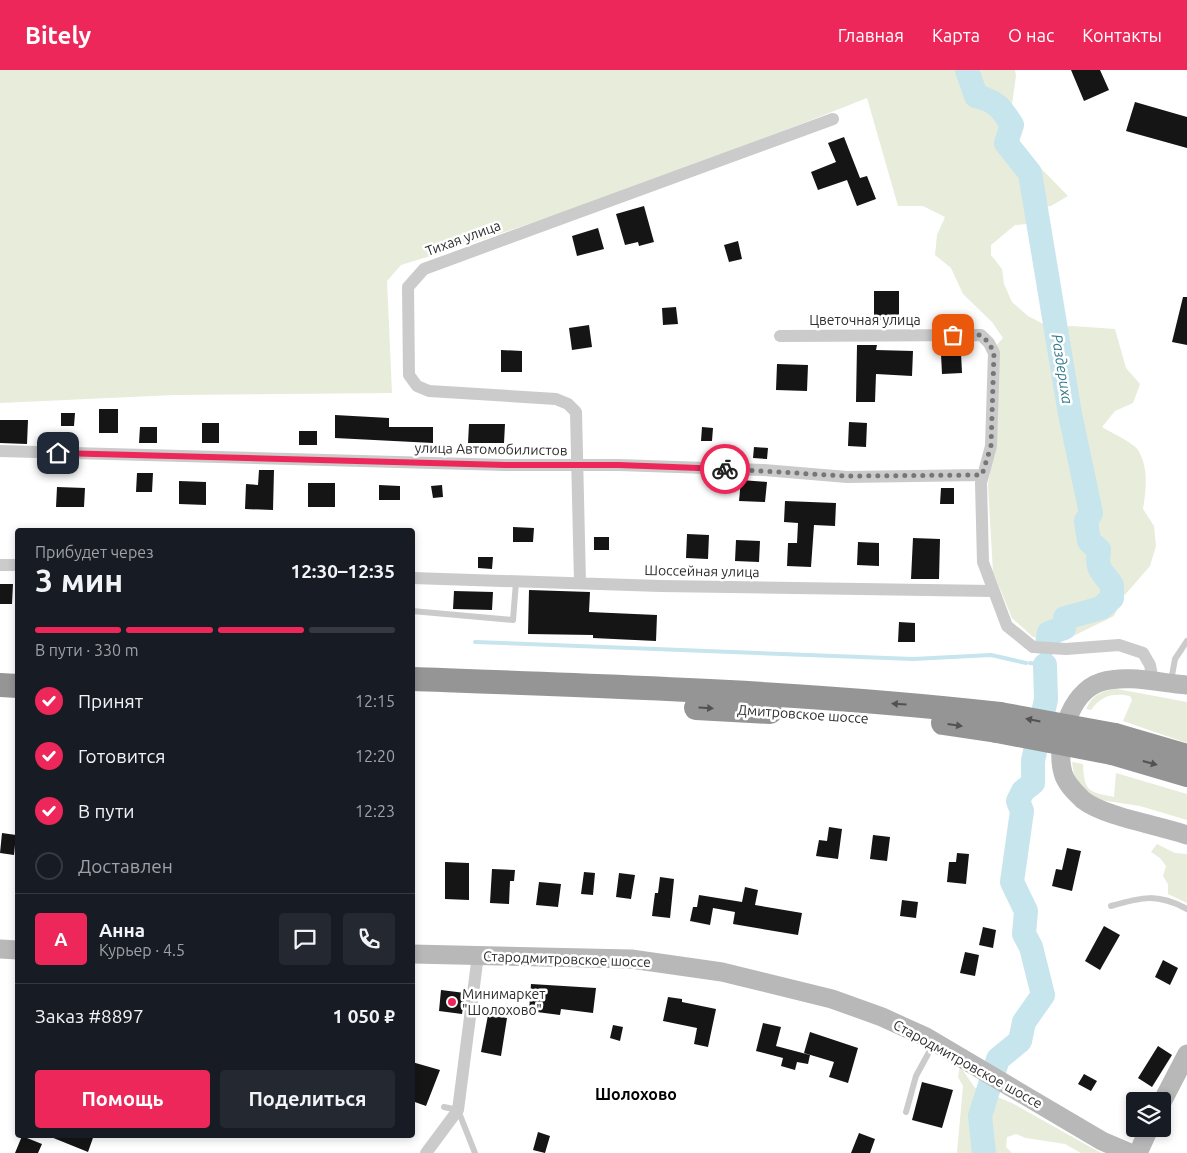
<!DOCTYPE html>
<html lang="ru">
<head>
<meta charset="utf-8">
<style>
  body { margin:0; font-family:Ubuntu,sans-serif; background:#242831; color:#f1f3f6; height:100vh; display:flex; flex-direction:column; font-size:19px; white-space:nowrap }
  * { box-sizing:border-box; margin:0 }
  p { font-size:16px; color:#9ea1a6 }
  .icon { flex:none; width:28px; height:28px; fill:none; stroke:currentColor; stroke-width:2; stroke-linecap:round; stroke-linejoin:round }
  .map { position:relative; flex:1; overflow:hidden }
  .sheet { position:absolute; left:15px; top:458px; width:400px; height:610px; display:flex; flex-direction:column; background:#171b24; border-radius:5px; box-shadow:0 2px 8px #0003 }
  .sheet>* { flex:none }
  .controls { position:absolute; left:1126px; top:1022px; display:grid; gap:10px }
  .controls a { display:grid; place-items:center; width:45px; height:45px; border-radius:5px; background:#171b24; box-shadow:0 2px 8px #0003; font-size:25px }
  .pin { position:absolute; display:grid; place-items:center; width:42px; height:42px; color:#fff; margin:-21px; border-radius:10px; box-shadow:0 2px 8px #0006 }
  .courier { position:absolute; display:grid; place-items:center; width:50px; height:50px; margin:-25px; border:4px solid #ee275a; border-radius:50%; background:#fff; color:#222; box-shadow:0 1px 6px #0007 }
  .headline em { font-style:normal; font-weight:700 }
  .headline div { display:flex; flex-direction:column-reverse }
  .headline { display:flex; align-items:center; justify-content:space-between; height:85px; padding:0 20px }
  h1 { font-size:32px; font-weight:700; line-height:38px }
  .bar { display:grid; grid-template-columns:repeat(4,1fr); gap:8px 5px; align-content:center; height:60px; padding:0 20px }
  .bar i { height:6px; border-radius:4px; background:#363941 }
  .bar .on { background:#ee275a }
  .bar p { grid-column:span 4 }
  .line { display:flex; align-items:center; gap:12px; padding:0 20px; border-top:1px solid #363941 }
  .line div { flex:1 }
  .round { display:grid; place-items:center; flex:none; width:52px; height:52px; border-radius:5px; background:#242831 }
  ol { padding:0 20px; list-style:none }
  li { display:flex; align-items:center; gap:15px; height:55px }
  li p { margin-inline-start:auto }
  li .icon { padding:5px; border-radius:50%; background:#ee275a; color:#fff; stroke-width:4 }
  li:last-child { color:#9ea1a6 }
  li i { width:28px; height:28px; border:2px solid #363941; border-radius:50% }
  .primary-button { display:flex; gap:10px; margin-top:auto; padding:10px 20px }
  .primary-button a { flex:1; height:58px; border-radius:5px; background:#ee275a; color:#fff; font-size:20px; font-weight:700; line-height:58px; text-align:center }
  .primary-button a+a { background:#242831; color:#f1f3f6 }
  header { display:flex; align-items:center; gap:30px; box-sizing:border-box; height:70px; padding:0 25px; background:#ee275a; color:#fff }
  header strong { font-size:24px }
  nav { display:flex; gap:28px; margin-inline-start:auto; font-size:18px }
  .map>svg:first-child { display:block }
  .green { fill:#e7ecdb }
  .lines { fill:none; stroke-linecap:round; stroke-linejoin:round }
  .stream { stroke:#c6e5ed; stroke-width:4 }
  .river { stroke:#c6e5ed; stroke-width:24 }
  .building { fill:#151515 }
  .lane { stroke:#cbcbcb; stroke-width:6 }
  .street { stroke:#cbcbcb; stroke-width:12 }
  .secondary { stroke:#b8b8b8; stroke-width:19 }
  .highway { stroke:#959595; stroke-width:24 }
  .highway-bridge { stroke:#959595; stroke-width:24 }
  .oneway { fill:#525252 }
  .done { stroke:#777; stroke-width:5; stroke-dasharray:0 9 }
  .route { stroke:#ee275a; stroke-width:6 }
  .poi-dot { fill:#ee275a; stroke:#fff; stroke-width:2 }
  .labels { text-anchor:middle; stroke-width:5; stroke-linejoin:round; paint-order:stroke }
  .street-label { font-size:14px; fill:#2e2e2e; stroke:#fff }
  .poi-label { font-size:14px; fill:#2e2e2e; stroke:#fff; text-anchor:start }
  .water-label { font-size:15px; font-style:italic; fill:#367b8d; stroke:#fff }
  .quarter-label { font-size:16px; font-weight:bold; fill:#000; stroke:#fff }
</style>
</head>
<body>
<header>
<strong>Bitely</strong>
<nav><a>Главная</a><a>Карта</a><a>О нас</a><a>Контакты</a></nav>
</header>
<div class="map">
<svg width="1187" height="1083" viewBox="0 0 1187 1083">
  <rect width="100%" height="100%" fill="#fff"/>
  <path class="green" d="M 0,0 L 1015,0 L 1016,6 L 1012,34 L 1020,77 L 1068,126 L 1051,136 L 1026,138 L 1027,154 L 1015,155 L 991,175 L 991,185 L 1002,199 L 1004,214 L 1012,232 L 1028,246 L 1051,258 L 1072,256 L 1115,259 L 1126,298 L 1140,314 L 1133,333 L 1115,341 L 1102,357 C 1110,362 1134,373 1138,380 C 1149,398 1146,420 1143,439 L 1154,456 L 1156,476 L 1150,496 L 1123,527 L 1114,546 L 1059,573 L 1033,567 L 1012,548 L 993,502 L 988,415 L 996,362 L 996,276 L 1003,268 L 992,252 L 963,224 L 951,198 L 935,185 L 937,165 L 945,147 L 923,136 L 898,136 L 867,28 C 714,89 559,147 401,195 L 387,211 L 392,323 L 174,325 L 0,333 Z
    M 1117,619 L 1187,632 L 1187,673 L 1123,651 L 1132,630 L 1130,626 C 1113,623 1102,625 1091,640 L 1086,639 C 1092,625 1103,620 1117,619 Z
    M 1072,692 L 1083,694 C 1084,722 1089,722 1114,727 L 1116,703 L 1187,724 L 1187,750 L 1140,736 L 1094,729 L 1075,711 Z
    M 1157,774 L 1175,783 L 1187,784 L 1187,833 L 1168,824 L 1168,814 L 1163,806 L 1166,796 L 1160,788 L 1151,782 Z
    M 960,996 L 975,1018 L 1012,1033 L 1101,1083 L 1081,1083 L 1065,1074 L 1026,1068 L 1016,1064 L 1007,1067 L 1006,1077 L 1012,1083 L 957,1083 L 963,1016 L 958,1007 Z"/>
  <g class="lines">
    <path class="stream" d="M 475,572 L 913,589 L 991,585 L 1026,593
      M 1030,593 L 1045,595"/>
    <path class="river" d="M 967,0 L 976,26 C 997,32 1000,36 1012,55 L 1006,73 L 1030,103 L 1070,344 L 1091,443 L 1086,451 L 1089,471 L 1099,480 C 1096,500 1101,500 1112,515 L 1112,528 L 1101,538 L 1065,548 L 1064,558 L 1049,563 L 1047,574
      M 984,1083 L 980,1046 L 998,989 L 1020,971 L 1024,952 L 1043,925 L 1031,877 L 1024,864 L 1026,841 L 1012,812 L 1022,741 L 1018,731 L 1023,721 L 1033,713 L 1033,691 L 1046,629 L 1045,595"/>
  </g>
  <path class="building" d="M 1071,0 L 1100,0 L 1109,20 L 1084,31 Z
    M 1135,32 L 1187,47 L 1187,78 L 1126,61 Z
    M 844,67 L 860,108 L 867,106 L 876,129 L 857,136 L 847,110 L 818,120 L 811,102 L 836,92 L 828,73 Z
    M 644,136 L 654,172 L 639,176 L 638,172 L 625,175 L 616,144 Z
    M 598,158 L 604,179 L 577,186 L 572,166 Z
    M 738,171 L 742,189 L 729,192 L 724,175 Z
    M 874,221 L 899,221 L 899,250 L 874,250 Z
    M 1183,227 L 1187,227 L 1187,275 L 1172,272 Z
    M 676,237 L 678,254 L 663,255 L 662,238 Z
    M 589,255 L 592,277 L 572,280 L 569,258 Z
    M 857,275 L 877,275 L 876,280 L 913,281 L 912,306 L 876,304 L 875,332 L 856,332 Z
    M 501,280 L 522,281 L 522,302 L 501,302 Z
    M 961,283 L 962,303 L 942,304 L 941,284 Z
    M 777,294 L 808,295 L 807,321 L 776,320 Z
    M 99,339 L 118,339 L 118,363 L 99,363 Z
    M 61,343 L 75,343 L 74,356 L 61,356 Z
    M 335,345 L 389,348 L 389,357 L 433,357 L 433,373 L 335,368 Z
    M 0,350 L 28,350 L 27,374 L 0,373 Z
    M 849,352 L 867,353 L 866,377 L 848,376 Z
    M 202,353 L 219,353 L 219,373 L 202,373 Z
    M 469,354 L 505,354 L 504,373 L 468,373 Z
    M 140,357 L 157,357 L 157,373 L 139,373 Z
    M 702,357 L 713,358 L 712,371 L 701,371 Z
    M 299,361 L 317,361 L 317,375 L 299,375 Z
    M 754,377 L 768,378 L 767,389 L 753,388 Z
    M 259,400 L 274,400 L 273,440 L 245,439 L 246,414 L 258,415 Z
    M 137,403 L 153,403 L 152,422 L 136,422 Z
    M 741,410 L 767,412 L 765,432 L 739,431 Z
    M 179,411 L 206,412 L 206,435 L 179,434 Z
    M 308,413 L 335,413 L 335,437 L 308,437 Z
    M 379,415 L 400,416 L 400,430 L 379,430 Z
    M 442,415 L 443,427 L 433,428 L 431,416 Z
    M 57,417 L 85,418 L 84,437 L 56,437 Z
    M 941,418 L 954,418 L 954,434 L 940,434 Z
    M 785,431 L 836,433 L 835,456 L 814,455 L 811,497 L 787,496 L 788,473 L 797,473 L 798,453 L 784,452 Z
    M 513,457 L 534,458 L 533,472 L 513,472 Z
    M 687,464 L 709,465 L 708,489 L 686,488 Z
    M 594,467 L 609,467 L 609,480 L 594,480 Z
    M 913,468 L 940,469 L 939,509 L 911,509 Z
    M 736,470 L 760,471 L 759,492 L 735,491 Z
    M 858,472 L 879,473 L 879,496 L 857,495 Z
    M 478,487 L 493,487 L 492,499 L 478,498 Z
    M 0,514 L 13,514 L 12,534 L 0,534 Z
    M 529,520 L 590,522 L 589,542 L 657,545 L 656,571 L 593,568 L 593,565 L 528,564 Z
    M 454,521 L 493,522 L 492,540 L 453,539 Z
    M 899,552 L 915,553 L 915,572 L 898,572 Z
    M 829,757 L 842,759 L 838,789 L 816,786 L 819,770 L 827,771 Z
    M 2,763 L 16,765 L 14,785 L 0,783 Z
    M 873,765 L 890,767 L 887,791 L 870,789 Z
    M 1067,778 L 1081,781 L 1072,821 L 1052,816 L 1056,799 L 1062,800 Z
    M 957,783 L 969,784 L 966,814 L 947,812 L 949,792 L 956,792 Z
    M 445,792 L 469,793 L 469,830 L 445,829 Z
    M 492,799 L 515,800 L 514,811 L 510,811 L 509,834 L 490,833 Z
    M 584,802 L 595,803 L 593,825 L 581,824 Z
    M 619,803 L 635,805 L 631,829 L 616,827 Z
    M 660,807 L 674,809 L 670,848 L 652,846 L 655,823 L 658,823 Z
    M 539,812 L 561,814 L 558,837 L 536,835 Z
    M 745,817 L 758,820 L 755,835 L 802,843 L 798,865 L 733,854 L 735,842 L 713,838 L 710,855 L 690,851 L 693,837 L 697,837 L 699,825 L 742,832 Z
    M 902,830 L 918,832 L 916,848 L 900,846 Z
    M 1104,856 L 1120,865 L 1100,900 L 1085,891 Z
    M 983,857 L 996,860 L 993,878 L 979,875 Z
    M 965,882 L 979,885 L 975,906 L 960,903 Z
    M 1163,890 L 1178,898 L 1170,915 L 1155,907 Z
    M 531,914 L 596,918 L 593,943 L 561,939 L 560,945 L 529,941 Z
    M 441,920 L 465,923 L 462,944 L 439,941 Z
    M 668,927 L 682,929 L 682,932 L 716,939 L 708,977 L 694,974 L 697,958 L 663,951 Z
    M 488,945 L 507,948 L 501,986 L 481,982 Z
    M 763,953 L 781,957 L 776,976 L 810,985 L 808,994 L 797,992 L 795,1000 L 781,996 L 783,988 L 756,981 Z
    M 613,955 L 623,957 L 620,971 L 610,968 Z
    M 810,962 L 858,978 L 848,1013 L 829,1007 L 834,992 L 804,983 Z
    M 1158,976 L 1172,985 L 1152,1017 L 1138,1008 Z
    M 412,992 L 440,1000 L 426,1036 L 412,1031 Z
    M 1084,1004 L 1097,1011 L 1091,1021 L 1078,1014 Z
    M 922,1012 L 953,1020 L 942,1058 L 912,1050 Z
    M 538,1062 L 550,1066 L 545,1083 L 533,1080 Z
    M 859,1063 L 875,1069 L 870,1083 L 851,1083 Z
    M 46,1065 L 94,1065 L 88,1082 Z
    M 22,1066 L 42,1074 L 38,1083 L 15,1083 Z"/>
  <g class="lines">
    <path class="lane" d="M 412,541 L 513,550 L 516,512
      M 1171,611 L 1175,589 L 1187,571
      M 1111,836 C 1142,827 1157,823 1187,839
      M 444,1037 L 458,1040 L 475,1083
      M 906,1042 L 916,1006 L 934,973"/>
    <path class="street" d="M 780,266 L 981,265 L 989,273 L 994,283 L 991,376 L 981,413 L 983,492 L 1007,556 L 1033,577 L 1066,579 L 1119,575 L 1143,583 L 1150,595 L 1153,611
      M 0,381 L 505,395 L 619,395 L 764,400 L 847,407 L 982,405
      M 0,495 L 18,495
      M 412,508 L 661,516 L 992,521
      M 580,513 L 576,342 L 568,334 L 556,329 L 429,321 L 417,316 L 409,305 L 408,217 L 424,199 L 833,49
      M 426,1083 L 458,1040 L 478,885"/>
    <path class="secondary" d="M 1187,615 C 1159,613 1128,604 1101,612 C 1069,622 1055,674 1063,703 C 1066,714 1075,722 1083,730 C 1105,747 1158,755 1187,765
      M 0,879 L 18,880
      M 412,884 L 631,889 L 722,902 L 832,929 L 882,947 L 926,967 L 1102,1071 L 1130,1083
      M 1162,1032 L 1187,984
      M 1138,1083 L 1149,1059"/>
    <path class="highway" d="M 412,609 C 608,616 805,622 1000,644
      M 0,615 L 18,616
      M 696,638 L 770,642
      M 943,653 L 997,661
      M 1115,665 L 1187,686
      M 1112,683 L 1187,705"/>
    <path class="highway-bridge" d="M 1000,644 L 1115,665
      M 997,661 L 1112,683"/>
  </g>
  <defs><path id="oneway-solid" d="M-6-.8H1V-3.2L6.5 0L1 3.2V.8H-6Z" transform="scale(1.25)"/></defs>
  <g class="oneway">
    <use href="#oneway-solid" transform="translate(899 634) rotate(-176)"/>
    <use href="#oneway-solid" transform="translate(706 638) rotate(4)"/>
    <use href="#oneway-solid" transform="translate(1033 650) rotate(-169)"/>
    <use href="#oneway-solid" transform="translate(955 655) rotate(8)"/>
    <use href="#oneway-solid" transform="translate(1150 693) rotate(15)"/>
  </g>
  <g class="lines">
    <path class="done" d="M 725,399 L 847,406 L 982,405 L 991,376 L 994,283 L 989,273 L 981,265 L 953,265"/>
    <path class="route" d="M 58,383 L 505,395 L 619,395 L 725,399"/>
  </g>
  <circle class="poi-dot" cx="452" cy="932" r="5"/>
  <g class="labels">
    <g class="street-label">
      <text transform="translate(463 168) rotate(-20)" y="5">Тихая улица</text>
      <text x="865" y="255">Цветочная улица</text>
      <text transform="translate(491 379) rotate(1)" y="5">улица Автомобилистов</text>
      <text transform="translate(702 501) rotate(1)" y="5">Шоссейная улица</text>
      <text transform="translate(803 644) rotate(4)" y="5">Дмитровское шоссе</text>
      <text transform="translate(567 889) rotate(2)" y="5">Стародмитровское шоссе</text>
      <text transform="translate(968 994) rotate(29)" y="5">Стародмитровское шоссе</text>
    </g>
    <g class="poi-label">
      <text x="462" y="929">Минимаркет<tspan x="462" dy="16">"Шолохово"</tspan></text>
    </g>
    <g class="water-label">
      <text transform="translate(1062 299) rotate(81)" y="5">Раздериха</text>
    </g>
    <g class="quarter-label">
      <text x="636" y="1030">Шолохово</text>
    </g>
  </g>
</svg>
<div class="controls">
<a><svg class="icon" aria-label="layers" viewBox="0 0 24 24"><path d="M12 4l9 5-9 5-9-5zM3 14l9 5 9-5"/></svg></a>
</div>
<div class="pin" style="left:953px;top:265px;background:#ea580c"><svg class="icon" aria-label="bag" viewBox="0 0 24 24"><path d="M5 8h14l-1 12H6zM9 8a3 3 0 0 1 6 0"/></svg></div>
<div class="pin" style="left:58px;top:383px;background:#1f2937"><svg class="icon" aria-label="home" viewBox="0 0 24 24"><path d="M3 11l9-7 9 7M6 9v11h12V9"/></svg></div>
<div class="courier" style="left:725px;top:399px"><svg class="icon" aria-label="bike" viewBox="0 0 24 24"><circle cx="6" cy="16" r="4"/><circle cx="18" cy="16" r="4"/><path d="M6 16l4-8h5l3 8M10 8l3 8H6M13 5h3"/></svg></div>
<section class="sheet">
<div class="headline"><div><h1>3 мин</h1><p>Прибудет через</p></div><em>12:30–12:35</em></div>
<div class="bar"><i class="on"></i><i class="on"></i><i class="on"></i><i></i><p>В пути · 330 m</p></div>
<ol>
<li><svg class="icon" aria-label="check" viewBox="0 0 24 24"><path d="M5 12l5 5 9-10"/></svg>Принят<p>12:15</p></li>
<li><svg class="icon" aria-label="check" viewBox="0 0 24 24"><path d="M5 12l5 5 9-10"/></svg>Готовится<p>12:20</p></li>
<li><svg class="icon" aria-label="check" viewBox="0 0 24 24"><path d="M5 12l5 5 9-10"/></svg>В пути<p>12:23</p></li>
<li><i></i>Доставлен</li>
</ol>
<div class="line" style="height:90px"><b class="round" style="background:#ee275a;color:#fff">А</b><div><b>Анна</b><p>Курьер · 4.5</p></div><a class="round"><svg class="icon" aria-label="chat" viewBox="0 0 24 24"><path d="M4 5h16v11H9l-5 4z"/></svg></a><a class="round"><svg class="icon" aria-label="phone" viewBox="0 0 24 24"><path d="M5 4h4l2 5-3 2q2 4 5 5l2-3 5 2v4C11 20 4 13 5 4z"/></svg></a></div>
<div class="line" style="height:65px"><div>Заказ #8897</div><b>1 050 ₽</b></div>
<div class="primary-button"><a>Помощь</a><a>Поделиться</a></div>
</section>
</div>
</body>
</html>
